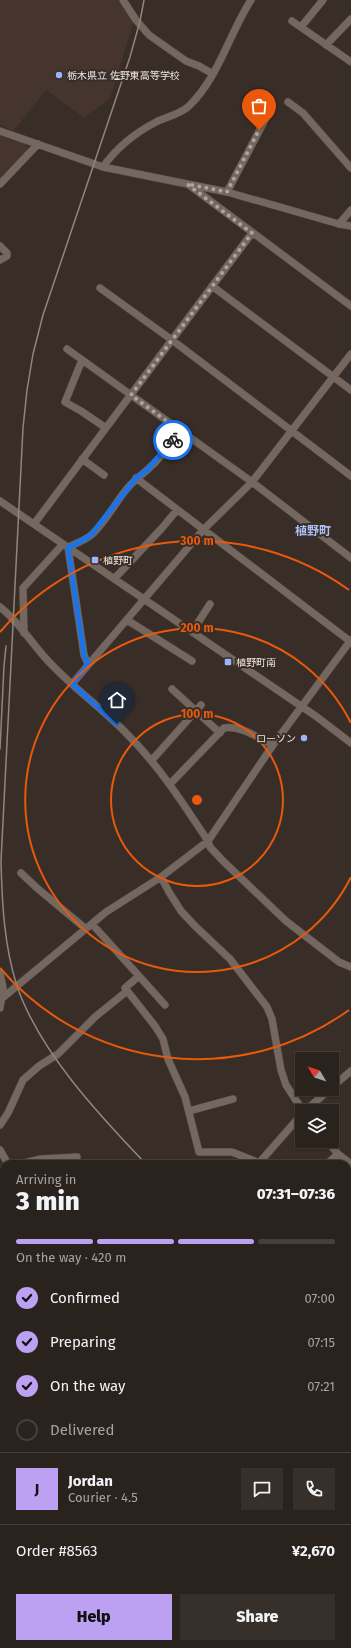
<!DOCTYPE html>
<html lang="en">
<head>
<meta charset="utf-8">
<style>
  body { margin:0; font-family:"Fira Sans","Noto Sans JP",sans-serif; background:#362f2a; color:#f1f3f6; height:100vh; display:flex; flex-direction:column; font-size:15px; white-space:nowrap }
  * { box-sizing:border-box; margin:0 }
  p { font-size:13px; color:#a5a4a4 }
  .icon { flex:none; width:22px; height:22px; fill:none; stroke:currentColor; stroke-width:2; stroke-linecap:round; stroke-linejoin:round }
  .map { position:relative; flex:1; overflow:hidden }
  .side { position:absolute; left:0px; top:1160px; width:351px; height:488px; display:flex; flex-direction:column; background:#2a221d; border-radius:12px 12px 0 0; box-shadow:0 1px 3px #0004,0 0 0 1px #463f3b }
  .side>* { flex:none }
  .needle { width:26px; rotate:309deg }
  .tools { position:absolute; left:295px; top:1052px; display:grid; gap:8px }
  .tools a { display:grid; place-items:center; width:44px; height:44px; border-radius:0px; background:#2a221d; box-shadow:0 1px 3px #0004,0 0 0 1px #463f3b; font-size:20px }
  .pin { position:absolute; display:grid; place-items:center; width:34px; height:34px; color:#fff; margin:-41px -17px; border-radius:50% 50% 50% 0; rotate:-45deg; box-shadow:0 0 4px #0007 }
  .pin .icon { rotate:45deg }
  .courier { position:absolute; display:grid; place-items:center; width:40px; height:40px; margin:-20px; border:3px solid #1a73e8; border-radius:50%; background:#fff; color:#222; box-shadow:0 1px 5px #0007 }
  .summary em { font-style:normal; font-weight:800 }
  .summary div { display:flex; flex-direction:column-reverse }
  .summary { display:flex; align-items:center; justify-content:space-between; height:68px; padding:0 16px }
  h1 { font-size:26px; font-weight:800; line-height:30px }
  .bar { display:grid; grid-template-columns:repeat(4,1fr); gap:6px 4px; align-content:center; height:48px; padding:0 16px }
  .bar i { height:5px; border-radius:3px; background:#463f3b }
  .bar .active { background:#bca0f2 }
  .bar p { grid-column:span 4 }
  .line { display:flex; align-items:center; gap:10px; padding:0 16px; border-top:1px solid #463f3b }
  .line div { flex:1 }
  .round { display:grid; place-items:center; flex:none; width:42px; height:42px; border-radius:0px; background:#362f2a }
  ol { padding:0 16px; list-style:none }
  li { display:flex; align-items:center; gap:12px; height:44px }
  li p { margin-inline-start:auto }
  li .icon { padding:4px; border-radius:50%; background:#bca0f2; color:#111; stroke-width:4 }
  li:last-child { color:#a5a4a4 }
  li i { width:22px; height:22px; border:2px solid #463f3b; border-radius:50% }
  .button { display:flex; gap:8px; margin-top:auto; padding:8px 16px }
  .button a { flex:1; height:46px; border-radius:0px; background:#bca0f2; color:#111; font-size:16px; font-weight:800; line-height:46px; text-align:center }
  .button a+a { background:#362f2a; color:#f1f3f6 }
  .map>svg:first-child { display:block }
  .built { fill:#46352c }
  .water { fill:#b06c47; stroke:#c39176 }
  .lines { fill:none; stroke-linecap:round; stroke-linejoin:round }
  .minor-casing { stroke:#564b47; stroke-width:8 }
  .major-casing { stroke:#564b47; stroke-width:9 }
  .minor { stroke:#746760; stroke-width:7 }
  .major { stroke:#c47544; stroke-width:8 }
  .rail { stroke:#908681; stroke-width:1.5 }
  .done { stroke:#aea5a1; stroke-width:4; stroke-dasharray:0 7.2 }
  .route { stroke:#1a73e8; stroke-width:5 }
  .ring { fill:none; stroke:#e8590c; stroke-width:2 }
  .poi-dot { fill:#9cb4fd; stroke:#382d27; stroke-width:1.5 }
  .labels { text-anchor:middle; stroke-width:4; stroke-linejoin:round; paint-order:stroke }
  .poi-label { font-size:10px; fill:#eee6e2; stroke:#382d27; text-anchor:start }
  .quarter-label { font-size:12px; font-weight:bold; fill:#abbff5; stroke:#382d27 }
  .centre { fill:#e8590c; stroke:#382d27; stroke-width:2 }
  .ring-label { font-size:12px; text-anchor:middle; font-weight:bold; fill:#e8590c; stroke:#382d27; stroke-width:4; stroke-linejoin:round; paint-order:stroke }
</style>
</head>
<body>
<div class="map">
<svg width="351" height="1648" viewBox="0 0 351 1648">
  <rect width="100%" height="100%" fill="#382d27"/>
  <path class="built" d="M 0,0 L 121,0 L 134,21 L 110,98 L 84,118 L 46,90 L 13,131 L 0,125 Z
    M 0,134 L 27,144 L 28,149 L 0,178 Z"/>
  <path class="water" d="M 0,1341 L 4,1343 L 4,1372 L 0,1370 Z"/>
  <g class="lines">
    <g class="minor-casing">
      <path id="minor" d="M 123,0 L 136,20 L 149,35 L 186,61 L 199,66 L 213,74
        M 292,21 L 351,62
        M 301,27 L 323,0
        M 326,45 L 351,19
        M 288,102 L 303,113 L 351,168
        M 0,131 L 103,167 L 227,192 L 339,224 L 351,226
        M 103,167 C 117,147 135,133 156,122 C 166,117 181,114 189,106 C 219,77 229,34 251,0
        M 0,184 L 38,144
        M 189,185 L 351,306
        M 227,192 L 266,118
        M 339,224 L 351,210
        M 0,246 L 7,253 L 7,256 L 0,260
        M 212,286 L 351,390
        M 100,288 L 172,340 L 351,476
        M 67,349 L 252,482 L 351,558
        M 82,360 L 65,402 L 81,411 L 106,428
        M 82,459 L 104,475
        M 136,478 L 351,642
        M 0,501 L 317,717 L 351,743
        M 34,524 L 252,233
        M 114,579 L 162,528 L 177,510
        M 0,607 C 21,623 34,648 53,666 C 76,690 104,710 127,734 C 160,767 182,802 208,841 L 210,847 L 223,861 L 286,921 L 339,962 L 351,967
        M 127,620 L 192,661
        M 192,632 L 210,604
        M 24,633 L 23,588 L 63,544
        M 88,664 L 84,655 L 68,547 C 75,544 83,541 90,536 C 102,527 116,502 126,490 C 132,482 139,477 146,471 C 159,460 171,444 179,430
        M 72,684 L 203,530 L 252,482 L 351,354
        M 172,689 L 220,733
        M 152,760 L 201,705
        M 171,783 L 224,728 C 241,725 258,738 273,745
        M 21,873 L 37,888 L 86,929
        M 161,877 L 169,892 L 181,911 L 195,926 L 230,959 L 267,1007 L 272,1019 L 281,1070 L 286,1085 L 303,1111
        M 92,924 L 139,976 L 125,988 L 155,1026 L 163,1039 L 168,1059 L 185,1097 L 199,1152 L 232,1152 L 262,1164
        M 0,973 L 3,988 L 0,1008
        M 139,976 L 165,1005
        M 0,1000 L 106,912 L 161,877 L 208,841 L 273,745 L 351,640
        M 332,1087 L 351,1071
        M 189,1111 L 233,1099
        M 305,1111 L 330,1089
        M 0,1125 L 8,1113 L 23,1080 L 39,1066 L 58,1054 L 95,1017 L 127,991
        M 327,1141 L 338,1154 L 351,1164
        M 0,1150 L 8,1164
        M 259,1163 L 302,1114
        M 20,1164 L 41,1159 L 77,1157
        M 327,1164 L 338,1154
        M 0,1204 L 4,1203
        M 347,1215 L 351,1211
        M 347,1247 L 351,1252
        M 347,1331 L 351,1328
        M 347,1399 L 351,1396
        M 347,1419 L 351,1416
        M 347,1433 L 351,1435
        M 347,1446 L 351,1447
        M 0,1465 L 4,1468
        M 0,1497 L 4,1491
        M 0,1558 L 4,1554
        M 0,1599 L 4,1600
        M 213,1644 L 215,1648
        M 269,1644 L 271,1648"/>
    </g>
    <g class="major-casing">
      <path id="major" d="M 347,1410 L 351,1407
        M 24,1648 L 28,1644"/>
    </g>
    <use href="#minor" class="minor"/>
    <use href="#major" class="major"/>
    <path class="rail" d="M 144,0 L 140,21 L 130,57 L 43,315 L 33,354 L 27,390 L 23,428 L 1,861 C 2,902 4,946 17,986 C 39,1051 99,1115 146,1164
      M 0,749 L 4,666 L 6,646
      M 347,1479 L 351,1487"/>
  </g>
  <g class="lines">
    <path class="done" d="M 173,440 L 179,430 L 131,395 L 252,233 L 187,184 L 227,192 L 259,130"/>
    <path class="route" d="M 117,724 L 72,684 L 88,664 L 84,655 L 68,548 L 90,536 L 136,478 L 147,470 L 173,440"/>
  </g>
  <g class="ring">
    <circle cx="197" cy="800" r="86"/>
    <path d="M351 877A172 172 0 1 1 351 723"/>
    <path d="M349 1010A259 259 0 0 1 0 968M0 632A259 259 0 0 1 349 590"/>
  </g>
  <g class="poi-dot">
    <circle cx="59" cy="75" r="4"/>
    <rect x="91" y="556" width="8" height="8" rx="2"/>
    <rect x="224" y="658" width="8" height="8" rx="2"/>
    <circle cx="304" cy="738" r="4"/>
  </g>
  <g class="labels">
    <g class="poi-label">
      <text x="67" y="79">栃木県立 佐野東高等学校</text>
      <text x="103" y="564">植野町</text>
      <text x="236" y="666">植野町南</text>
      <text x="296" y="742" text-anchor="end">ローソン</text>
    </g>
    <g class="quarter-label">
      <text x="313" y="535">植野町</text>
    </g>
  </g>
  <circle cx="197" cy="800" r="6" class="centre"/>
  <g class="ring-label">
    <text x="197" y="545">300 m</text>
    <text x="197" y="632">200 m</text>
    <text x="197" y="718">100 m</text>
  </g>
</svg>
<div class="tools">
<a><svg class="needle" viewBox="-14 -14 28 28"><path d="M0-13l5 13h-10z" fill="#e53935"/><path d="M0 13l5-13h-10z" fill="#a5a4a4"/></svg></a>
<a><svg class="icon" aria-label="layers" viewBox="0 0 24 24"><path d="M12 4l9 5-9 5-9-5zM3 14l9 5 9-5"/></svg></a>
</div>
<div class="pin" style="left:259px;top:130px;background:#ea580c"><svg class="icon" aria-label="bag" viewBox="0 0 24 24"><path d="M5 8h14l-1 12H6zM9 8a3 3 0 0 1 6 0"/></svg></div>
<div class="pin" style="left:117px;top:724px;background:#1f2937"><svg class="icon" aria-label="home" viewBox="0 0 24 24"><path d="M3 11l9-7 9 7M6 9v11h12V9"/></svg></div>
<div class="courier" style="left:173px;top:440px"><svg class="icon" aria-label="bike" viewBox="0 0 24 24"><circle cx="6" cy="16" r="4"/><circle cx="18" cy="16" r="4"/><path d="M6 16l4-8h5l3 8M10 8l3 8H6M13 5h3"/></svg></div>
<section class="side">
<div class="summary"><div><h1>3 min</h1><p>Arriving in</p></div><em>07:31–07:36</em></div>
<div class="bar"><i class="active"></i><i class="active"></i><i class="active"></i><i></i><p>On the way · 420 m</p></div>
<ol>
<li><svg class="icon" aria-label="check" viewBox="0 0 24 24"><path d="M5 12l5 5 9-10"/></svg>Confirmed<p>07:00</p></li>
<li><svg class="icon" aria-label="check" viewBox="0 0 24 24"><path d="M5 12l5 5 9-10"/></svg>Preparing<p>07:15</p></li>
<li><svg class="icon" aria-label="check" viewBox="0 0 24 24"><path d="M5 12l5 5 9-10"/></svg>On the way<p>07:21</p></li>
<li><i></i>Delivered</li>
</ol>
<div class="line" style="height:72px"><b class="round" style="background:#bca0f2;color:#111">J</b><div><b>Jordan</b><p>Courier · 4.5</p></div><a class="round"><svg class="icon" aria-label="chat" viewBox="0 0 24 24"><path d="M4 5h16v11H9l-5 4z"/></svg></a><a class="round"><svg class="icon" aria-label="phone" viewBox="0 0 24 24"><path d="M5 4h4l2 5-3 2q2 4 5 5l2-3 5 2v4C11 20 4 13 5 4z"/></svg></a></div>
<div class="line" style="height:52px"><div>Order #8563</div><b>¥2,670</b></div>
<div class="button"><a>Help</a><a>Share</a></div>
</section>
</div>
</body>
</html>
